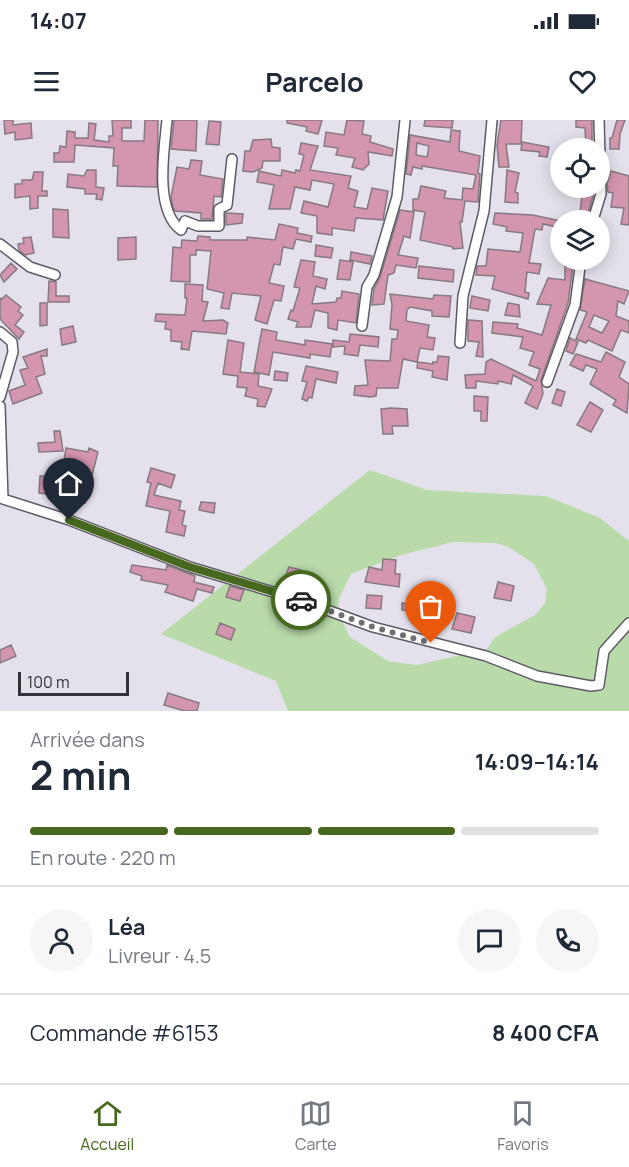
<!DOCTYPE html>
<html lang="fr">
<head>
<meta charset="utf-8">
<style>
  body { margin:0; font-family:Manrope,sans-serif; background:#f6f6f7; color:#1f2937; height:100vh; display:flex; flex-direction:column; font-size:22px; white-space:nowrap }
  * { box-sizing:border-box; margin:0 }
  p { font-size:20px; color:#747a83 }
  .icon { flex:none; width:33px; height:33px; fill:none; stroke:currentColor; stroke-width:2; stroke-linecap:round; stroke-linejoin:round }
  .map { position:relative; height:591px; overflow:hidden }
  .details { display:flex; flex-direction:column; background:#fff; flex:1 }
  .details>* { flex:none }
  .buttons { position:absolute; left:550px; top:18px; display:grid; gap:12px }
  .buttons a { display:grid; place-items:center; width:60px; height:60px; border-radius:50%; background:#fff; box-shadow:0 3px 15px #0003; font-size:30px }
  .scale { position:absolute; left:18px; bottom:15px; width:111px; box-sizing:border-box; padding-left:6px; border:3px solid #333236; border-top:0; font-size:16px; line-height:21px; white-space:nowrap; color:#333236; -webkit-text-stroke:4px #e4e1ec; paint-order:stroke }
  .pin { position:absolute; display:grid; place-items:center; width:51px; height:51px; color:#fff; margin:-62px -26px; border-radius:50% 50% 50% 0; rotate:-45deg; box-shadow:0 0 6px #0007 }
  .pin .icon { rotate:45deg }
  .courier { position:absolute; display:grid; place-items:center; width:60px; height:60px; margin:-30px; border:4px solid #46681f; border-radius:50%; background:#fff; color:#222; box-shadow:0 2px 8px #0007 }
  .head em { font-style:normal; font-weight:700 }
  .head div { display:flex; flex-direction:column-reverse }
  .head { display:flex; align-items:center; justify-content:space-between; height:102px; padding:0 30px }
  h1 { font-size:39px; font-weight:700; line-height:45px }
  .bar { display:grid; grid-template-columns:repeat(4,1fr); gap:9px 6px; align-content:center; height:72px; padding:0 30px }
  .bar i { height:8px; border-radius:4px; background:#e0e1e3 }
  .bar .on { background:#46681f }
  .bar p { grid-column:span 4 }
  .line { display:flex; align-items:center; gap:15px; padding:0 30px; border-top:2px solid #e0e1e3 }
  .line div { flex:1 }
  .round { display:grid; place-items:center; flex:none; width:63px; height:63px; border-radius:32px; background:#f6f6f7 }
  .status { display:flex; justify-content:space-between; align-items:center; height:42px; padding:0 30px; background:#fff; direction:ltr }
  .status svg { height:16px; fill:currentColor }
  header { display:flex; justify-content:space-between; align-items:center; height:78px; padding:0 30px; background:#fff; font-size:27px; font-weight:700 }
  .tabs { display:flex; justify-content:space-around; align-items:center; height:84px; border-top:2px solid #e0e1e3; background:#fff; font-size:16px; color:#747a83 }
  .tabs a { display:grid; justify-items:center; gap:3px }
  .tabs .on { color:#46681f }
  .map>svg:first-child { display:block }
  .green { fill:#b9dbaa; fill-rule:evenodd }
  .building { fill:#d495af; stroke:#867a7f; stroke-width:1.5; fill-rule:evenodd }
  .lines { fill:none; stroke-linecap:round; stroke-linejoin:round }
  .minor-casing { stroke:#5e5b65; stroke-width:12 }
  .minor { stroke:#fff; stroke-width:9 }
  .done { stroke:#716f76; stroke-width:6; stroke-dasharray:0 10.8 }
  .route { stroke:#46681f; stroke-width:8 }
</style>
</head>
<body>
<div class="status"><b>14:07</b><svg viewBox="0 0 49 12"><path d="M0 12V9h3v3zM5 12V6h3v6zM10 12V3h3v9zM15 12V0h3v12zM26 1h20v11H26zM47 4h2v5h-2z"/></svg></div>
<header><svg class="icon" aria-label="menu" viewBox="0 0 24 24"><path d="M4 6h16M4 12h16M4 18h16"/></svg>Parcelo<svg class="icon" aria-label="heart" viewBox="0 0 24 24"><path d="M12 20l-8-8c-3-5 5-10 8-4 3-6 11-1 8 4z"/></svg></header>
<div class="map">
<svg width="629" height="591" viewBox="0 0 629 591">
  <rect width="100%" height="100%" fill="#e4e1ec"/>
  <path class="green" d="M 370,350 L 427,370 L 546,376 L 600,398 L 629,421 L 629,591 L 288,591 L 276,561 L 161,514 ZM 453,422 L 496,423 L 509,427 L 534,444 L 547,469 L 545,483 L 535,495 L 495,517 L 487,529 L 417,545 L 388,541 L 350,517 L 338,493 L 339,478 L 351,454 L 401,435 Z"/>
  <path class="building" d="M 4,0 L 13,0 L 13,5 L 31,3 L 32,18 L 15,20 L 15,12 L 5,14 Z
    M 112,0 L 131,0 L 131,8 L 122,8 L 122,21 L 144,21 L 145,0 L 158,0 L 157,67 L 117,66 L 118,46 L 113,46 L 114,28 L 75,25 L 74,42 L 54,42 L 54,33 L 59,33 L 60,26 L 66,27 L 67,11 L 75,12 L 75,18 L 88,18 L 89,3 L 96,4 L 94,20 L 109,22 L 109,16 L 113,16 Z
    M 174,0 L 197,0 L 196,31 L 171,29 Z
    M 287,0 L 322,0 L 318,14 L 306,11 L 307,7 L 287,3 Z
    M 347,0 L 364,1 L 362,14 L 371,16 L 370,22 L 393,29 L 392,36 L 368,32 L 369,44 L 363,50 L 352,47 L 355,38 L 336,35 L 338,28 L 324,26 L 326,12 L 344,15 Z
    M 425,0 L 453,0 L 452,8 L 424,6 Z
    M 501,0 L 522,0 L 521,24 L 506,24 L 509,47 L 499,47 L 497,25 Z
    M 576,0 L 592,0 L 592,27 L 586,27 L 585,8 L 576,7 Z
    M 617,0 L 625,0 L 620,14 L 619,29 L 610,29 L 610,18 L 612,18 Z
    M 209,1 L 221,2 L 219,25 L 206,24 Z
    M 451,10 L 460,11 L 459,31 L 480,36 L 478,53 L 480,54 L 478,82 L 465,81 L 462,102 L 460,102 L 463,128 L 453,129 L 453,127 L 420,120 L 425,92 L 413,90 L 413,79 L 418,79 L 421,66 L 446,71 L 444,78 L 462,80 L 463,68 L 473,69 L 476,55 L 422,46 L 422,49 L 413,47 L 411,55 L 406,54 L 410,15 L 450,22 ZM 417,23 L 429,26 L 427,37 L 416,35 Z
    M 271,19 L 272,27 L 280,28 L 280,41 L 263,41 L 262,48 L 253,52 L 243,51 L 245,31 L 250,31 L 253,20 Z
    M 522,22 L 549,27 L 547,37 L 539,36 L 540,32 L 521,30 Z
    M 301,23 L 318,26 L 310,50 L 351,56 L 348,68 L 358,71 L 354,87 L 367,89 L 372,68 L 388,71 L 383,100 L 356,98 L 354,111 L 332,108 L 332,115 L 317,113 L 317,96 L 301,93 L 304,81 L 328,87 L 334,64 L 312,60 L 310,70 L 295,67 L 290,89 L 269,89 L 274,65 L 257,62 L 259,51 L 281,56 L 282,50 L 295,53 L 296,50 L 300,51 L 304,35 L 299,34 Z
    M 191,40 L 202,41 L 200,55 L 223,59 L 221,77 L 214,76 L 212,99 L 201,99 L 201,93 L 175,91 L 173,87 L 171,77 L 177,47 L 189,49 Z
    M 87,50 L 96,50 L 96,67 L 104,68 L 102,80 L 96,79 L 97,74 L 85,74 L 85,69 L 67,67 L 68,54 L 84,56 Z
    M 507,50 L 519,53 L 515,72 L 518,73 L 518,83 L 505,82 Z
    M 611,51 L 629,56 L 629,105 L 621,104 L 624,88 L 611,87 L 613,73 L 608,72 L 607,64 Z
    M 34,52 L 43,52 L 42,71 L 47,71 L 47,76 L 38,76 L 38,88 L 30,89 L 30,76 L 15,78 L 15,64 L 22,64 L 22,60 L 32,60 Z
    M 583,68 L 594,68 L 594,73 L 586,100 L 579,100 Z
    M 53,89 L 68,90 L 69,118 L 53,117 Z
    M 400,90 L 414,92 L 410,118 L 404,116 L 398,135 L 418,138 L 416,148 L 396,145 L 394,153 L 388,155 L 384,184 L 372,185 L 374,169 L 380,157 Z
    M 226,93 L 243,94 L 242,103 L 226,105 Z
    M 495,93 L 533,95 L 561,101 L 561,108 L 543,104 L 542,110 L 535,109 L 529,143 L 541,144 L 539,154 L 527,152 L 525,172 L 529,173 L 528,179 L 492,169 L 495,156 L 476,155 L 477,146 L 486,146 L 488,129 L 520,132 L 523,113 L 506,111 L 507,107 L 493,104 Z
    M 279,104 L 298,108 L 297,113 L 312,116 L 311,122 L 296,119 L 293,129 L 283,127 L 280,145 L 274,144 L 269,163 L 284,166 L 281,181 L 274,180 L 267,204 L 255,200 L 261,176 L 232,173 L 229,189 L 221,188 L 224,173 L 207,169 L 211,131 L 196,130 L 196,135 L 190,135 L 190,162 L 171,161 L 173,127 L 181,128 L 182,120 L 197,121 L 198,116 L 210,117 L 210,120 L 247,120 L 247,117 L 275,120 Z
    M 31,117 L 34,133 L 25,135 L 19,130 L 18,124 L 24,123 L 23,118 Z
    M 136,117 L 136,139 L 118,140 L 118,118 Z
    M 316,125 L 333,128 L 331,138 L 315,136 Z
    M 351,132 L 372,136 L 370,144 L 350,140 Z
    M 301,140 L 315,142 L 313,156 L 327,159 L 325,169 L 316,166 L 312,184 L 336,182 L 337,178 L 341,178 L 342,171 L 359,174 L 356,203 L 338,200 L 337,210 L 328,208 L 328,193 L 315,190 L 311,207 L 296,207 L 298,202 L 288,199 L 291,190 L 293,191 L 300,168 L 294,167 Z
    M 340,140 L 353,142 L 350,160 L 337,159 Z
    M 11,143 L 17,149 L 4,162 L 0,155 Z
    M 565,145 L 573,145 L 568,183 L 541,260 L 543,274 L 537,289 L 525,283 L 533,266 L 513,255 L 511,264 L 498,261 L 498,264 L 476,261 L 476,268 L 466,268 L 465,255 L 485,254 L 486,242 L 491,239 L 536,261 L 540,249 L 529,245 L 534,232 L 520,228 L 523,217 L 492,213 L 493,202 L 518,204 L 517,208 L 542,215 L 551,185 L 537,184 L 548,158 L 565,160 Z
    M 419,146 L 454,150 L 453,162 L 418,158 Z
    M 585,159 L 629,171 L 624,184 L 618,181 L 616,196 L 629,201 L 629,213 L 621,210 L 612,231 L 588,220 L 586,223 L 576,219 L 587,192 L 580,190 ZM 594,195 L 609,201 L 602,213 L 589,207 Z
    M 49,161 L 56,162 L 56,176 L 69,176 L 69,182 L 48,182 Z
    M 185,164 L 203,165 L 202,181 L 208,182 L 203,201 L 223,200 L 228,203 L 226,214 L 192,211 L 189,230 L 181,229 L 182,222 L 171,221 L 171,210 L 165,209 L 166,202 L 155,201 L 156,194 L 185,195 L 187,178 L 185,178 Z
    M 390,174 L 433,179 L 434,175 L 451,176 L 449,197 L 432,196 L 432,191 L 410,187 L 407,190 L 406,201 L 429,205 L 427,217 L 435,218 L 433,230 L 420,228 L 417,242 L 403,239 L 398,268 L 377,268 L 376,276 L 370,277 L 354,275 L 355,266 L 368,265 L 365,240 L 390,241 L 392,219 L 397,219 L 398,210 L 390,209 L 392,185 Z
    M 6,175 L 21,187 L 18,191 L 23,195 L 15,205 L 24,212 L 19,219 L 0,199 L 0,178 L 2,179 Z
    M 472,176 L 490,180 L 488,191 L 470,188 Z
    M 40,183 L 47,183 L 47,205 L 40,206 Z
    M 508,183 L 519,185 L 520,197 L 505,195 Z
    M 468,200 L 482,201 L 483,237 L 476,236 L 479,222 L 468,221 Z
    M 73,206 L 76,222 L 62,225 L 60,209 Z
    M 262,209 L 277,212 L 276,220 L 305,225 L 305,220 L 332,224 L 330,237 L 310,234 L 310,238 L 273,232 L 269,255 L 254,252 Z
    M 350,214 L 379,217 L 378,227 L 360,225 L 358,236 L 344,234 L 345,226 L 333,227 L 333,220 L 349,222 Z
    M 570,218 L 578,222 L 573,234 L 566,231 Z
    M 228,220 L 244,223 L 240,252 L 259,254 L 258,266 L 272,269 L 265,287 L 257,286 L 258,279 L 245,276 L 247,268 L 237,267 L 238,256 L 223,254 Z
    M 47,229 L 47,236 L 41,236 L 45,254 L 36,257 L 42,273 L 13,284 L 9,271 L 25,265 L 20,250 L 28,248 L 23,237 Z
    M 606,232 L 625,242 L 619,257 L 629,264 L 627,293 L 613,285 L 616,280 L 590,264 L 597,249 L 586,245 L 583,251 L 570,245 L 576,234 L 601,242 Z
    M 438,236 L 449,237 L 447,260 L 432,257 L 433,251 L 417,248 L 418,242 L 433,244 L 433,242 L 437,242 Z
    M 306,246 L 338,252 L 336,263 L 316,259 L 312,278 L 309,277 L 307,281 L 302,279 L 307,262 L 302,261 Z
    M 275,251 L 288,253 L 287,261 L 274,260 Z
    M 557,269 L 565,272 L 561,286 L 552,283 Z
    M 474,276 L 488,277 L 487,301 L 481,301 L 481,291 L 474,291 Z
    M 590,282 L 603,290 L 591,312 L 577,305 Z
    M 391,288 L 407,289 L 408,306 L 392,306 L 393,314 L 383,314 L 381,289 Z
    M 54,311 L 60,311 L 63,331 L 39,332 L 38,323 L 55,322 Z
    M 66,328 L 88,332 L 89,328 L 98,332 L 85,383 L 71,380 L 78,350 L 63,348 Z
    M 151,348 L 175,355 L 171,368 L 158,363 L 154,375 L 181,381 L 179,390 L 185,391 L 182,405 L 186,406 L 184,416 L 166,412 L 170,391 L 146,386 L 151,363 L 147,362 Z
    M 40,356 L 63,357 L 63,368 L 48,368 L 47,374 L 39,373 Z
    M 201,382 L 215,383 L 214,393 L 199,390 Z
    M 383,439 L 396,440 L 395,454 L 400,454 L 399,467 L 365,462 L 369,447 L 382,450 Z
    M 132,445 L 166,450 L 167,445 L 195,456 L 194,462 L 214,467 L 212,473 L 197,469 L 193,481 L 165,472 L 168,465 L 141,460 L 142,456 L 130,452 Z
    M 289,447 L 301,450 L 298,459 L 286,455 Z
    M 498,462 L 514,466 L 511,481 L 494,478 Z
    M 230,466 L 244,470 L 240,481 L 226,477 Z
    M 367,475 L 382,476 L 381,489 L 366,488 Z
    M 402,483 L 440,489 L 437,491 L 432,512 L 419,509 L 424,491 L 402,490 Z
    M 457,493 L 475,497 L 471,513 L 452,509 Z
    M 220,503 L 235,509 L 231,520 L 216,514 Z
    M 11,525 L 16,536 L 0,543 L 0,530 Z
    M 168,573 L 199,583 L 197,591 L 185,591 L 164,585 Z"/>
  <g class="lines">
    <g class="minor-casing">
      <path id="minor" d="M 167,0 C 164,31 154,90 181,110 L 185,101 L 198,106 L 219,106 L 219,89 L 227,85 L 232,39
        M 593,100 L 601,74 L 599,0
        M 0,124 L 30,147 L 55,155
        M 362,206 L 367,167 L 374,155 L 397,77 L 405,0
        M 0,212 L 12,222 L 13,232 L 0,277
        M 460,223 L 463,176 L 484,91 L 492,0
        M 547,262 L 575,185 L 581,140
        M 0,286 L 3,379
        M 0,378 L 69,400 L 190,447 L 300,480 L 373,507 L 486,536 L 537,556 L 591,566 L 599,565 L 604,531 L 629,503"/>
    </g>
    <use href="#minor" class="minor"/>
  </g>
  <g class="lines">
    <path class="done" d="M 301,480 L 373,507 L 431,523"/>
    <path class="route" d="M 69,400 L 190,447 L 301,480"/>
  </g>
</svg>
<div class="buttons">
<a><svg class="icon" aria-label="locate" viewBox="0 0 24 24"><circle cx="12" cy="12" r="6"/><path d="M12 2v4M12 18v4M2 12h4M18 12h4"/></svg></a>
<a><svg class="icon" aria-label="layers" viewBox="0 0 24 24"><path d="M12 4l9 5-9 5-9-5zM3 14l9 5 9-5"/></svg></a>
</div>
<div class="scale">100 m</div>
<div class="pin" style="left:431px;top:523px;background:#ea580c"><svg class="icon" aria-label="bag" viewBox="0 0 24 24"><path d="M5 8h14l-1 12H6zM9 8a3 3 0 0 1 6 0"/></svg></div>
<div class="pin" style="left:69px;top:400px;background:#1f2937"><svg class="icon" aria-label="home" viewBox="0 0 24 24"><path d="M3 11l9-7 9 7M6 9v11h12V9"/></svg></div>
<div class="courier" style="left:301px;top:480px"><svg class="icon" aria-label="car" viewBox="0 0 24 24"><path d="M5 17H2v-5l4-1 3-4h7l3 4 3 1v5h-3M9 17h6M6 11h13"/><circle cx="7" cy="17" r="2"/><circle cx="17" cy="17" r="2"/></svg></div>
</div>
<section class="details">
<div class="head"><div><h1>2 min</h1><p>Arrivée dans</p></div><em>14:09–14:14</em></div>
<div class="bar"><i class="on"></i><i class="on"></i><i class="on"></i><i></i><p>En route · 220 m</p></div>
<div class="line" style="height:108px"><a class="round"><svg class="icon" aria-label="person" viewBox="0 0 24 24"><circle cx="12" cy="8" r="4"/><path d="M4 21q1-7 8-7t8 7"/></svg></a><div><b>Léa</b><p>Livreur · 4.5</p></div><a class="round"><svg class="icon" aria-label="chat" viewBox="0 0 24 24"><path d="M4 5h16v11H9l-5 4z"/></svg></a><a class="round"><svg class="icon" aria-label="phone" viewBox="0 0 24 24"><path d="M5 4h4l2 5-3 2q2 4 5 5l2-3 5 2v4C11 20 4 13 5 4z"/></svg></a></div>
<div class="line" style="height:78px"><div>Commande #6153</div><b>8 400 CFA</b></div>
</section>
<nav class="tabs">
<a class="on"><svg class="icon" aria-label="home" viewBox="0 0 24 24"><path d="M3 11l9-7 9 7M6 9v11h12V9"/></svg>Accueil</a>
<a><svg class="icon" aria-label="map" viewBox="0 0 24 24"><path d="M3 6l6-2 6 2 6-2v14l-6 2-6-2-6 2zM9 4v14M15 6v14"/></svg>Carte</a>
<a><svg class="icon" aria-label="saved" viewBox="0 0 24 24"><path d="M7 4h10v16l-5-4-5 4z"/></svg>Favoris</a>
</nav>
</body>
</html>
